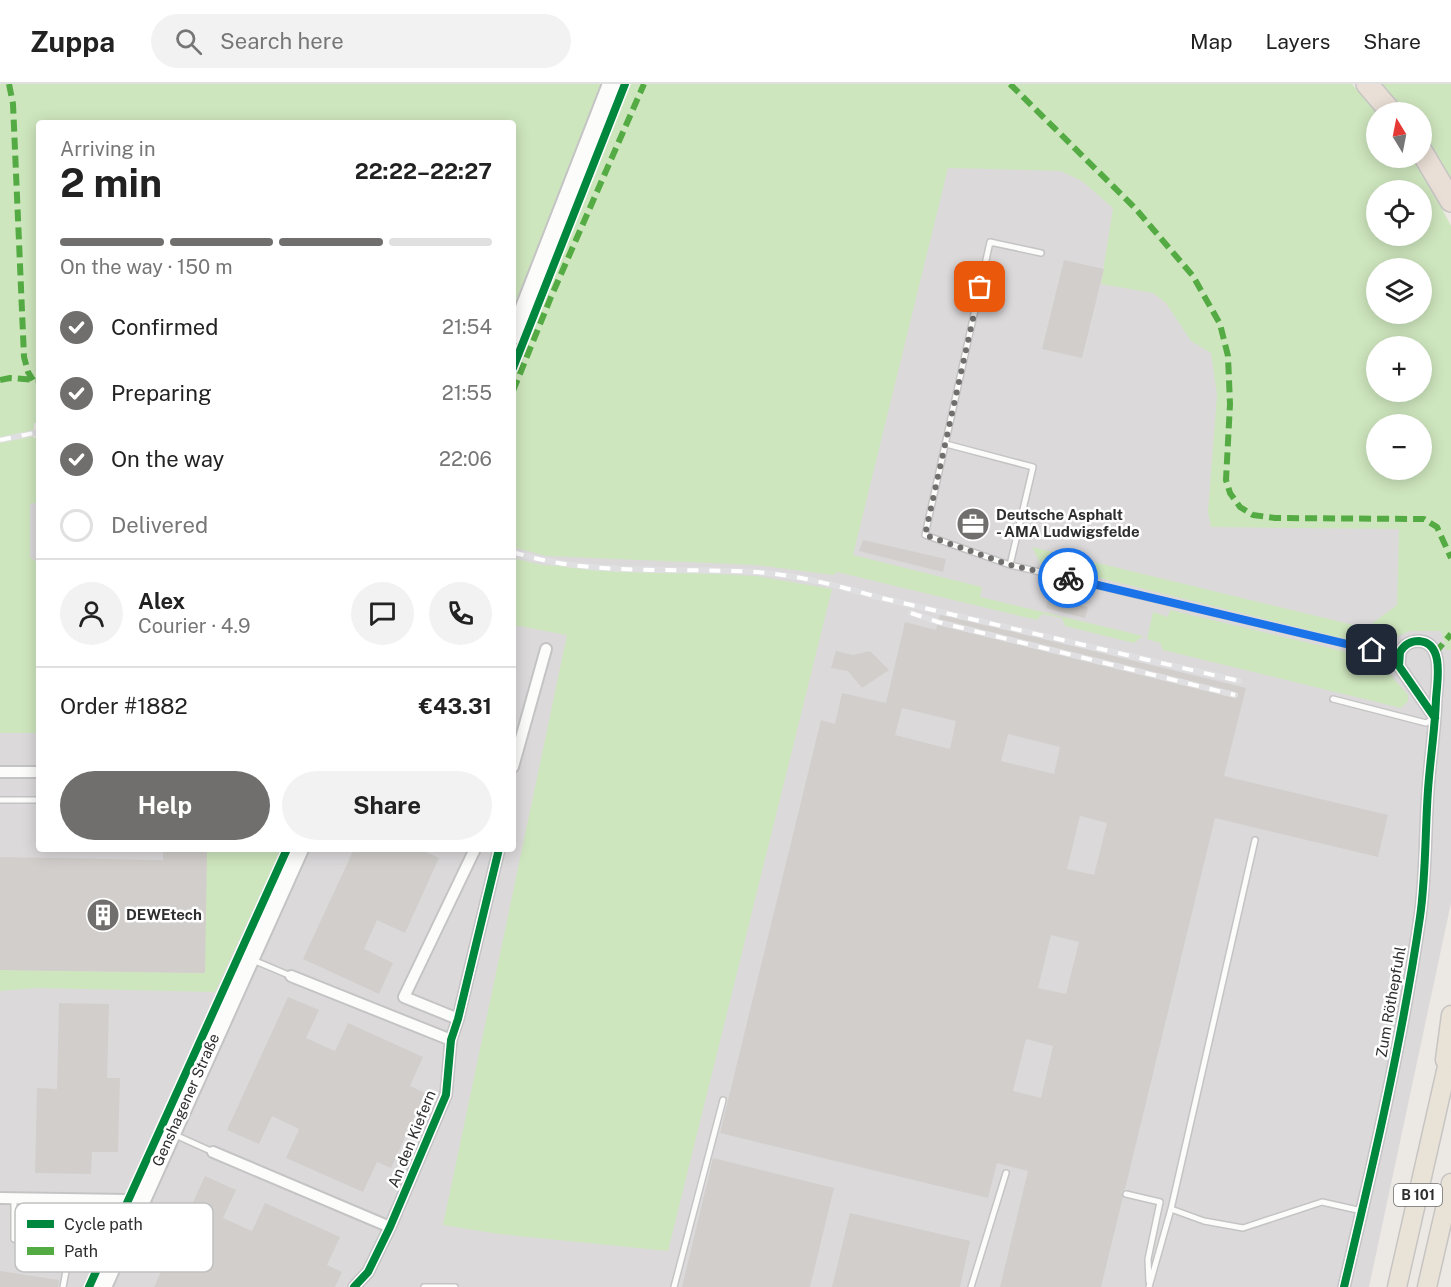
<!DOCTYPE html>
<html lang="en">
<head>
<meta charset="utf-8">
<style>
  body { margin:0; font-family:"Public Sans",sans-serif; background:#f2f2f2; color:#222; height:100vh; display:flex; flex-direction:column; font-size:22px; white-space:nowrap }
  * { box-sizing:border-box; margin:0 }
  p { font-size:20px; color:#767676 }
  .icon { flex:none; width:33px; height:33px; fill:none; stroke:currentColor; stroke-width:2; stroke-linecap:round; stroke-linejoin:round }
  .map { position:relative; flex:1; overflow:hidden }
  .panel { position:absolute; left:36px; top:36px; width:480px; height:732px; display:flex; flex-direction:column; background:#fff; border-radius:6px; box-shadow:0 3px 15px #0003 }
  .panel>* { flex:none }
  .needle { width:39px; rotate:350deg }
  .controls { position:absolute; left:1366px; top:18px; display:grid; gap:12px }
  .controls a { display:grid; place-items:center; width:66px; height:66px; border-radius:50%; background:#fff; box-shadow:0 3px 15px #0003; font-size:30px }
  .pin { position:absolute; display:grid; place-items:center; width:51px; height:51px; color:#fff; margin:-26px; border-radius:12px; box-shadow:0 3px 9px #0006 }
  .courier { position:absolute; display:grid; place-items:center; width:60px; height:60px; margin:-30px; border:4px solid #1a73e8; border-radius:50%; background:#fff; color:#222; box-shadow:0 2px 8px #0007 }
  .summary em { font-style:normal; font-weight:700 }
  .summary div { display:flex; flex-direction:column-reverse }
  .summary { display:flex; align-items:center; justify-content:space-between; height:102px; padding:0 24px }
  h1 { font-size:39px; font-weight:700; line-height:45px }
  .bar { display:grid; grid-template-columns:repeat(4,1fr); gap:9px 6px; align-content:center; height:72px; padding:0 24px }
  .bar i { height:8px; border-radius:4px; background:#e0e0e0 }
  .bar .selected { background:#706f6e }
  .bar p { grid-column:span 4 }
  .line { display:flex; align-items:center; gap:15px; padding:0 24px; border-top:2px solid #e0e0e0 }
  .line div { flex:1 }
  .round { display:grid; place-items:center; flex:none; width:63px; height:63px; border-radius:32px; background:#f2f2f2 }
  ol { padding:0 24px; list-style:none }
  li { display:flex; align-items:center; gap:18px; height:66px }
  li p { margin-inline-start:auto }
  li .icon { padding:6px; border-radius:50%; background:#706f6e; color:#fff; stroke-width:4 }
  li:last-child { color:#767676 }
  li i { width:33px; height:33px; border:3px solid #e0e0e0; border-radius:50% }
  .primary-button { display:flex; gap:12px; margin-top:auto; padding:12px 24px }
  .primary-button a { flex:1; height:69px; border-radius:36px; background:#706f6e; color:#fff; font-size:24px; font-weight:700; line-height:69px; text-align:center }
  .primary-button a+a { background:#f2f2f2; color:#222 }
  header { display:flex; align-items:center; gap:36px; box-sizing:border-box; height:84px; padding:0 30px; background:#fff; border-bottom:2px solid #e0e0e0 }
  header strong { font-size:28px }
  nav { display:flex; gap:33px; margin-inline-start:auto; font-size:21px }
  .search { width:420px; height:54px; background:#f2f2f2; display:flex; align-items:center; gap:15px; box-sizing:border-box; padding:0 21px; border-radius:33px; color:#767676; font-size:22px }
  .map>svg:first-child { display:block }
  .industrial { fill:#dcd9db }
  .green { fill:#cee6be; fill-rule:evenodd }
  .building { fill:#d1cecb; fill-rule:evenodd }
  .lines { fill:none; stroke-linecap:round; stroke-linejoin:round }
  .service-casing { stroke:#c5c4c5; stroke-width:8 }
  .minor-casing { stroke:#c5c4c5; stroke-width:14 }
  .secondary-casing { stroke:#c5c4c5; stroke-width:20 }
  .trunk-casing { stroke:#c6c5c4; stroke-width:21 }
  .motorway-casing { stroke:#c6c5c4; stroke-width:24 }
  .path { stroke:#c9c9c8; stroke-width:2; stroke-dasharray:4.5 3; stroke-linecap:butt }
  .service { stroke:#fcfcfb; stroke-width:5 }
  .minor { stroke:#fcfcfb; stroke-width:10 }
  .secondary { stroke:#fcfcfb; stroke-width:16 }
  .trunk { stroke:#e9e2d6; stroke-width:18 }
  .motorway { stroke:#eadfd6; stroke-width:21 }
  .rail-casing { stroke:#dfdfe1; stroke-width:6 }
  .rail { stroke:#fff; stroke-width:4; stroke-dasharray:11; stroke-linecap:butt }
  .quiet { stroke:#54ab44; stroke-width:6; stroke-dasharray:12 6; stroke-linecap:butt }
  .cycleway-casing { stroke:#fff; stroke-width:11 }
  .cycleway { stroke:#00873e; stroke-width:8 }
  .done { stroke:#706f6e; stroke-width:6; stroke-dasharray:0 10.8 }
  .route { stroke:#1a73e8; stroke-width:8 }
  .labels { text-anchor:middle; stroke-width:5; stroke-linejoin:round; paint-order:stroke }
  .shield { fill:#fff; stroke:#6d6d6d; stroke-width:1.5 }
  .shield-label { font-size:14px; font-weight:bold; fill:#2e2e2e }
  .poi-label { font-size:15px; font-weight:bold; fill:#2e2e2e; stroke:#fff; text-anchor:start }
  .street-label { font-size:15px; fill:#2e2e2e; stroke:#fff }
  .key { fill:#fff; stroke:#c0c0c0; stroke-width:1.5 }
  .key-label { font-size:16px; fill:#2e2e2e }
</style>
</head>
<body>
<header>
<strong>Zuppa</strong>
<div class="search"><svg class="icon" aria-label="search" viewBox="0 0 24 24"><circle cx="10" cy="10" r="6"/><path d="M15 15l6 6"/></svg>Search here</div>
<nav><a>Map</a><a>Layers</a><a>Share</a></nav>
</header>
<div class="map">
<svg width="1451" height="1203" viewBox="0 0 1451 1203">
  <rect width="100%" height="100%" fill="#ece8e4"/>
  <path class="industrial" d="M 658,0 L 1136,70 L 1258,391 L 1451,399 L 1451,819 L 1369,1203 L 108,1203 L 308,765 L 513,765 L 513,317 Z
    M 39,418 L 39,765 L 294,765 L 96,1203 L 0,1203 L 0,498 L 30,496 L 30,419 Z"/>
  <path class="green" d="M 0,0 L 602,0 L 513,233 L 513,39 L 39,39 L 39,339 L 34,339 L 33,354 L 39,354 L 39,418 L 30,420 L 30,473 L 39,480 L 39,649 L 0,649 Z
    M 628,0 L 1352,0 L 1377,29 L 1377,74 L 1412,74 L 1426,94 L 1451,142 L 1451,566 L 1446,566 L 1441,547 L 1410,547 L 1374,562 L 1040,479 L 1032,463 L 1366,544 L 1397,521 L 1399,445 L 1211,443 L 1208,428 L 1217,311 L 1211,269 L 1191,257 L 1166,219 L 1153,209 L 1101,200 L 1113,124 L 1082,97 L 1061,87 L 948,84 L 853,471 L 982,503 L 980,513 L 1143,552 L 1134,559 L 1065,542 L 1062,534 L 1042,530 L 1037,536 L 837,488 L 834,491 L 756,481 L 546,472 L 513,463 L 513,274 L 524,246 L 531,245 ZM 1377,106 L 1422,106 L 1422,152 L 1377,152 ZM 1377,184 L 1422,184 L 1422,230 L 1377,230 ZM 1377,262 L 1422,262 L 1422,308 L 1377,308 ZM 1377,340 L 1422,340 L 1422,386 L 1377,386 Z
    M 1379,0 L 1451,0 L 1451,96 L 1422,52 L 1422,28 L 1403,28 Z
    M 513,474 L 542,481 L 756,492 L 832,505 L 668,1167 L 499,1150 L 443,1141 L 567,551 L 513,541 Z
    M 1170,526 L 1372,574 L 1379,578 L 1408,611 L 1408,617 L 1401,624 L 1163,566 L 1160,559 L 1147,555 L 1153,528 L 1168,533 Z
    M 232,765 L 281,765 L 215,908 L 38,904 L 0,907 L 0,886 L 204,889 L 207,766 L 231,767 Z"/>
  <path class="building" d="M 1064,176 L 1104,185 L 1082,274 L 1042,265 Z
    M 863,456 L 946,475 L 943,488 L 859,467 Z
    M 1049,513 L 1088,523 L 1085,534 L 1046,524 Z
    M 940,530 L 1246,604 L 1224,692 L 1388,731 L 1378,773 L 1215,734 L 1125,1105 L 1121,1108 L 1123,1113 L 1101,1203 L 1000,1203 L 1028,1087 L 997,1079 L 988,1114 L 720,1049 L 821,636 L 835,640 L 842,609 L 886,619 L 905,538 L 936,546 ZM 902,624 L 956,637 L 950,665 L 895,651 ZM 1008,650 L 1060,663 L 1054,690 L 1001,677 ZM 1080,732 L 1107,739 L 1094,791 L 1067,785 ZM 1051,851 L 1079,858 L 1066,910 L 1038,904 ZM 1026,955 L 1053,962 L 1041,1014 L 1013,1007 Z
    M 836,567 L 853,571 L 870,567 L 889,586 L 862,604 L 848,587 L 831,584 Z
    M 163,765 L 207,765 L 205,889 L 0,886 L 0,773 L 163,776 Z
    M 354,765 L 420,765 L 439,774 L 405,849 L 377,836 L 364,865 L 393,879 L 379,910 L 303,875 Z
    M 288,913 L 319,926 L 306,954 L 335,967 L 348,939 L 423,973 L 410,1002 L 425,1009 L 391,1084 L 377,1078 L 363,1108 L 286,1074 L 299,1045 L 272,1032 L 259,1060 L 227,1046 Z
    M 59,919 L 109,920 L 107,994 L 120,994 L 118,1068 L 92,1068 L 91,1090 L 35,1089 L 37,1004 L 57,1005 Z
    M 713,1074 L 834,1104 L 810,1203 L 682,1203 Z
    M 205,1092 L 236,1106 L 223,1134 L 252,1147 L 265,1119 L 340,1153 L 327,1181 L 342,1188 L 335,1203 L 154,1203 Z
    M 850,1129 L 970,1157 L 960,1203 L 832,1203 Z
    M 0,1187 L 59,1196 L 58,1203 L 0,1203 Z"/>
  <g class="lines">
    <g class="service-casing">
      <path id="service" d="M 1041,169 L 990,158 L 925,451 L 1010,481 L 1372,566
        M 946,360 L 1033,383 L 1010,481
        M 1333,615 L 1426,639 L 1435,634
        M 0,716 L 39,716
        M 253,876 L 291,892
        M 173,1050 L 213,1068
        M 1126,1110 L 1160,1118 L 1148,1175 L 1149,1198
        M 14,1114 L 14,1155 L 71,1161 L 63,1203
        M 1171,1125 L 1204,1137 L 1243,1144 L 1322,1118 L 1362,1127
        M 424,1203 L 455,1203
        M 674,1203 L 723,1016
        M 971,1203 L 1006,1089
        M 1149,1203 L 1171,1125 L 1255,756"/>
    </g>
    <g class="minor-casing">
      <path id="minor" d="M 1372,566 L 1398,572
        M 513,683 L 546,565
        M 0,688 L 39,688
        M 291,892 L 451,956
        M 458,935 L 404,913 L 475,765
        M 213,1068 L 390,1143
        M 0,1114 L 128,1116 L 140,1119
        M 354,1203 L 368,1188 L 390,1143 L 446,1011 L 451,956 L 458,935 L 499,765
        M 1344,1203 C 1373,1081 1402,957 1420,833 C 1426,792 1425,748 1428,706 C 1430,676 1435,646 1436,615 C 1437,598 1445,559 1419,557 C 1410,557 1404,561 1400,568 L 1399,582 L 1435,634"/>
    </g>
    <g class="secondary-casing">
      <path id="secondary" d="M 513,252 L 611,0
        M 103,1203 L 300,765"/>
    </g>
    <g class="trunk-casing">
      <path id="trunk" d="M 1445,976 L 1451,931
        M 1397,1203 L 1451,965
        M 1427,1203 L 1451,1099"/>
    </g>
    <g class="motorway-casing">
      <path id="motorway" d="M 1367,0 L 1391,28
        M 1422,68 L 1451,117"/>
    </g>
    <path class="path" d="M 221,765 L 229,765"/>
    <use href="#service" class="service"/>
    <use href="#minor" class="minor"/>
    <use href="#secondary" class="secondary"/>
    <use href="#trunk" class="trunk"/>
    <use href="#motorway" class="motorway"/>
    <g class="rail-casing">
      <path id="rail" d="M 0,356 L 39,348
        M 513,468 C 590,493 675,483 755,488 C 798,491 839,502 881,514 L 1239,597
        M 911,529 L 938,538 L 1235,611"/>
    </g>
    <use href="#rail" class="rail"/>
    <path class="quiet" d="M 9,0 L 13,20 L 24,273 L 28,288 L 33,296
      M 1010,0 L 1135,124 L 1193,192 L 1220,240 L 1228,272 L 1230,320 L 1226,396 L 1230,409 L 1240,423 L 1253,431 L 1275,434 L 1424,435 L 1437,443 L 1451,474
      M 0,296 L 10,294 L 36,296
      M 513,307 L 551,213 L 644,0
      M 513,335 L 513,358
      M 1435,569 L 1451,550"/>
    <g class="cycleway-casing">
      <path id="cycleway" d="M 513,284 L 625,0
        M 89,1203 L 287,765
        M 354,1203 L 368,1188 L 390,1143 L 446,1011 L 451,956 L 458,935 L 499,765
        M 1344,1203 C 1373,1081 1402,957 1420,833 C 1426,792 1425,748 1428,706 C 1430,676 1435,646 1436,615 C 1437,598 1445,559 1419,557 C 1410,557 1404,561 1400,568 L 1399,582 L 1435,634"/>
    </g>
    <use href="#cycleway" class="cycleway"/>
  </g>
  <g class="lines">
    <path class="done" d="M 980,203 L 925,451 L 1010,481 L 1068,494"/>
    <path class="route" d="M 1068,494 L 1372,566"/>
  </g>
  <defs>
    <g id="office-disc" transform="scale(1.725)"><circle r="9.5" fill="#706f6e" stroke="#fff"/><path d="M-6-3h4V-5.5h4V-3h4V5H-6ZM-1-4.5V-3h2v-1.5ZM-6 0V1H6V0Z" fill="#fff"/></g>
    <g id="building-disc" transform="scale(1.725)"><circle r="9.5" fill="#706f6e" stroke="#fff"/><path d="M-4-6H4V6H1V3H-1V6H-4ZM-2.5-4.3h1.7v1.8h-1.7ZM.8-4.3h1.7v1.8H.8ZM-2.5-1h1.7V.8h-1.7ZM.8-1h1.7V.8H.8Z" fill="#fff"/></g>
  </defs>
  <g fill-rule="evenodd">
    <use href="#office-disc" x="973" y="440"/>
    <use href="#building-disc" x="103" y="831"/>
  </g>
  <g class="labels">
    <rect class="shield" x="1394" y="1100" width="48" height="22" rx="4.5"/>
    <g class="shield-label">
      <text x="1418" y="1116">B 101</text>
    </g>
    <g class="poi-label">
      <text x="996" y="436">Deutsche Asphalt<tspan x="996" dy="17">- AMA Ludwigsfelde</tspan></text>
      <text x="126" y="836">DEWEtech</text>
    </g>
    <g class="street-label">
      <text transform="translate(1391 918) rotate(-80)" y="5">Zum Röthepfuhl</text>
      <text transform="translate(186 1016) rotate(-66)" y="5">Genshagener Straße</text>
      <text transform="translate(412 1055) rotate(-68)" y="5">An den Kiefern</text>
    </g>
  </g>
  <rect x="15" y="1119" width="198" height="69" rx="9" class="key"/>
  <rect x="27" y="1136" width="27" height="8" fill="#00873e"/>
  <rect x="27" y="1163" width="27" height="8" fill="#54ab44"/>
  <g class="key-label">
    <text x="64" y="1146">Cycle path</text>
    <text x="64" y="1173">Path</text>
  </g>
</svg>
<div class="controls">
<a><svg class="needle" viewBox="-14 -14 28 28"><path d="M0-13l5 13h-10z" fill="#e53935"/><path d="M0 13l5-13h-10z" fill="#767676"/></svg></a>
<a><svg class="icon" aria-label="locate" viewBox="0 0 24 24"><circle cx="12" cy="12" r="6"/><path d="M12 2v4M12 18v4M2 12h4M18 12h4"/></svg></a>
<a><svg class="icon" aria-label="layers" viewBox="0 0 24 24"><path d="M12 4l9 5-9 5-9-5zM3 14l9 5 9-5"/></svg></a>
<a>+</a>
<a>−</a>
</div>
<div class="pin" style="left:980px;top:203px;background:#ea580c"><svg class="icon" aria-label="bag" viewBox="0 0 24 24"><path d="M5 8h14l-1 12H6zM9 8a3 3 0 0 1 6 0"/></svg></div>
<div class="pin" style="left:1372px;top:566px;background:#1f2937"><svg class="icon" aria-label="home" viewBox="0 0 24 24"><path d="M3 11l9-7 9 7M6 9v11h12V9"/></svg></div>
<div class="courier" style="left:1068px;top:494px"><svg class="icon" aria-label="bike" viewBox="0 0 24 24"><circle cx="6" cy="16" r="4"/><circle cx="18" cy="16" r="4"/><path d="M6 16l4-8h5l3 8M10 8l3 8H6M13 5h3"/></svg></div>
<section class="panel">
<div class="summary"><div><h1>2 min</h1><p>Arriving in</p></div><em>22:22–22:27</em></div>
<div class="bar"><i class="selected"></i><i class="selected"></i><i class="selected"></i><i></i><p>On the way · 150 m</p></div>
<ol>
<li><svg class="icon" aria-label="check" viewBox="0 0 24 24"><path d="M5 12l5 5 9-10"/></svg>Confirmed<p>21:54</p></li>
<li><svg class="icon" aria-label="check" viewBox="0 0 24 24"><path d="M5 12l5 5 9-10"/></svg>Preparing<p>21:55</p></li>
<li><svg class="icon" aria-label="check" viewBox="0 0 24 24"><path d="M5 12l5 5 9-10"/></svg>On the way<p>22:06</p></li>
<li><i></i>Delivered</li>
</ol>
<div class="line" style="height:108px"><a class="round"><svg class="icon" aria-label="person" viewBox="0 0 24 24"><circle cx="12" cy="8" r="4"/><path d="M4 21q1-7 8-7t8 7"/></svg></a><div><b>Alex</b><p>Courier · 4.9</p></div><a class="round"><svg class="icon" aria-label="chat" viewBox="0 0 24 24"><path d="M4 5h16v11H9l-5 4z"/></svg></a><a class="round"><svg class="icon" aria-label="phone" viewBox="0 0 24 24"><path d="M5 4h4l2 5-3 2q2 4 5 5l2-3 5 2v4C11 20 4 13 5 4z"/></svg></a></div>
<div class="line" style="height:78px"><div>Order #1882</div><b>€43.31</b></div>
<div class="primary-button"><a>Help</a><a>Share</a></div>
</section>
</div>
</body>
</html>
